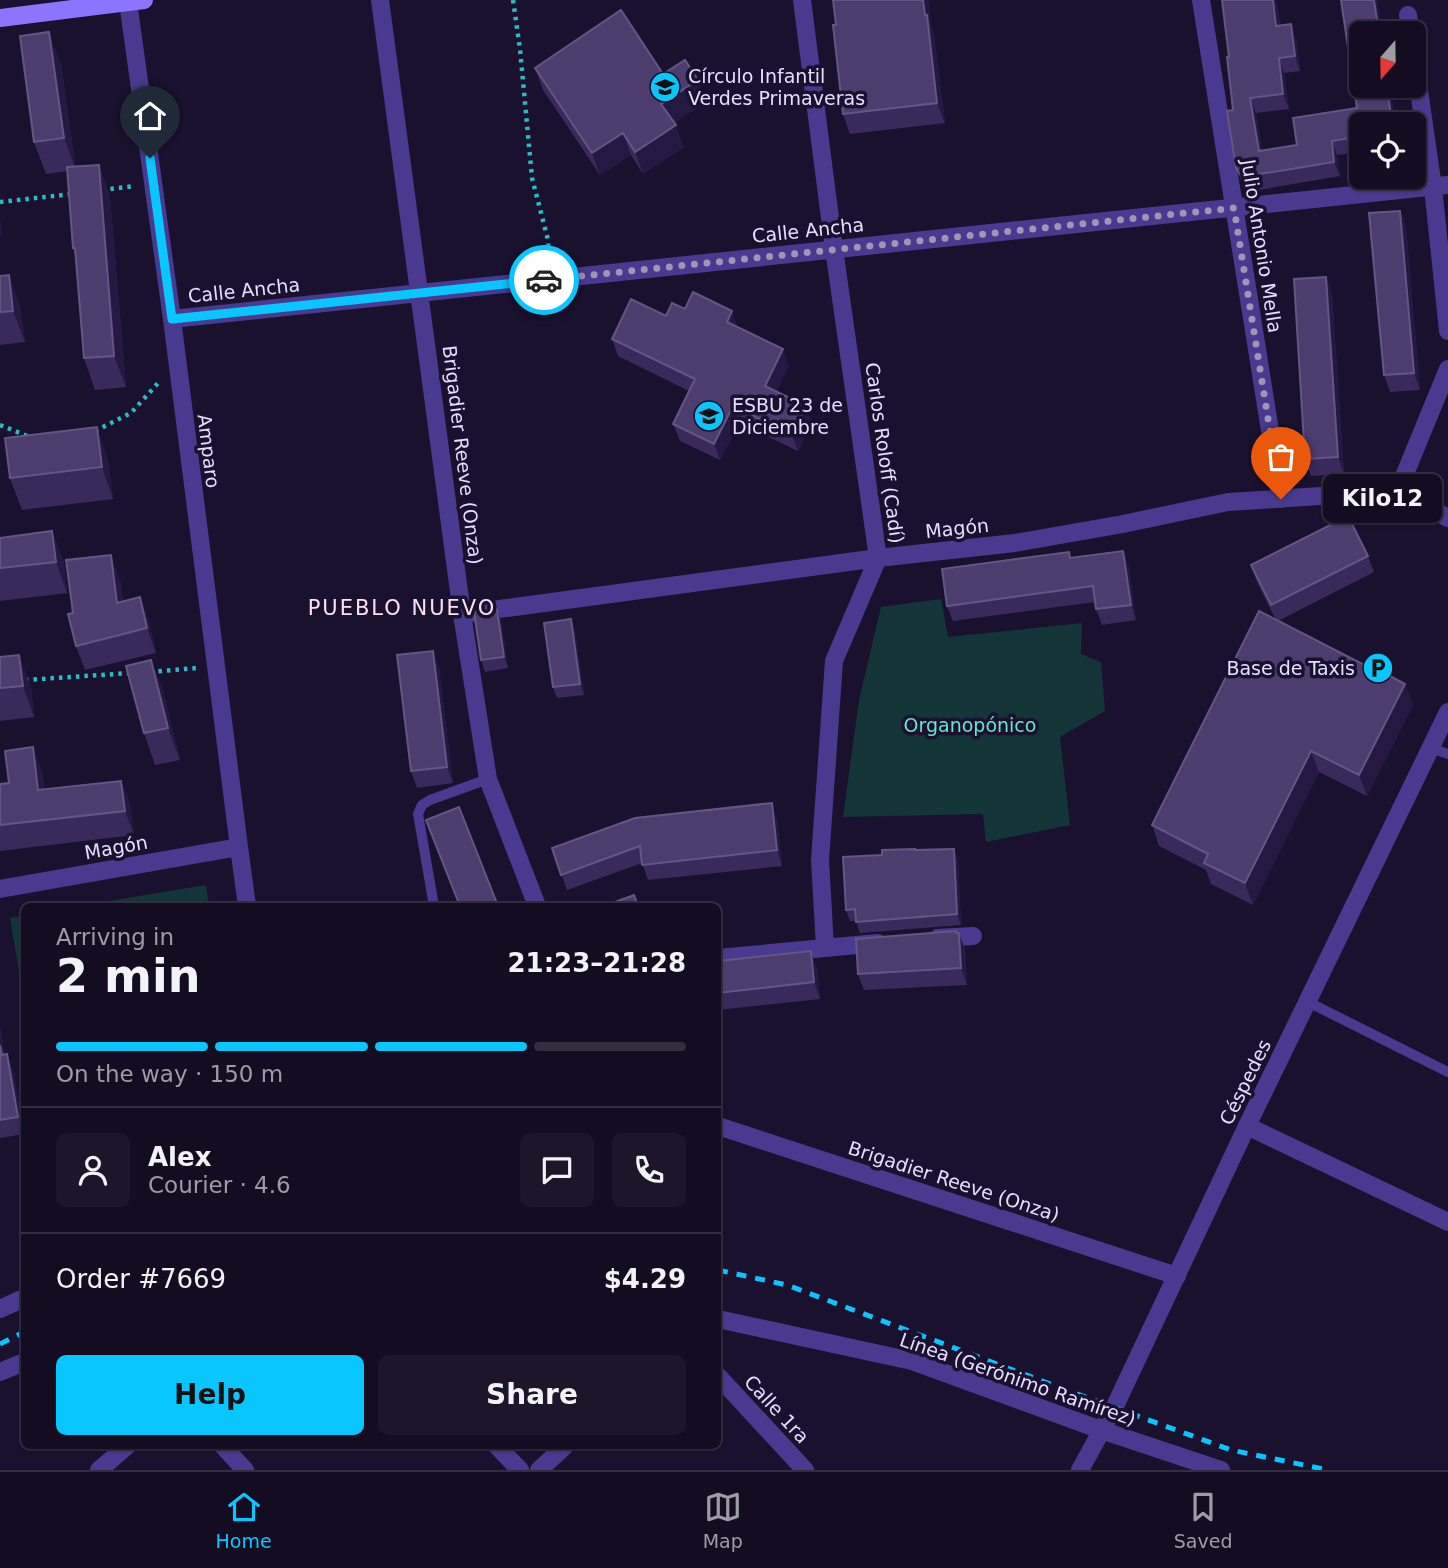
<!DOCTYPE html>
<html lang="en">
<head>
<meta charset="utf-8">
<style>
  body { margin:0; font-family:"DejaVu Sans",sans-serif; background:#1d162a; color:#f1f3f6; height:100vh; display:flex; flex-direction:column; font-size:26px; white-space:nowrap }
  * { box-sizing:border-box; margin:0 }
  p { font-size:23px; color:#9d9ca5 }
  .icon { flex:none; width:38px; height:38px; fill:none; stroke:currentColor; stroke-width:2; stroke-linecap:round; stroke-linejoin:round }
  .map { position:relative; flex:1; overflow:hidden }
  .drawer { position:absolute; left:21px; top:903px; width:700px; height:546px; display:flex; flex-direction:column; background:#140d22; border-radius:10px; box-shadow:0 2px 5px #0004,0 0 0 2px #332d40 }
  .drawer>* { flex:none }
  .needle { width:46px; rotate:200deg }
  .buttons { position:absolute; left:1349px; top:21px; display:grid; gap:14px }
  .buttons a { display:grid; place-items:center; width:77px; height:77px; border-radius:10px; background:#140d22; box-shadow:0 2px 5px #0004,0 0 0 2px #332d40; font-size:35px }
  .pin { position:absolute; display:grid; place-items:center; width:60px; height:60px; color:#fff; margin:-72px -30px; border-radius:50% 50% 50% 0; rotate:-45deg; box-shadow:0 0 7px #0007 }
  .pin .icon { rotate:45deg }
  .courier { position:absolute; display:grid; place-items:center; width:70px; height:70px; margin:-35px; border:5px solid #0ac6ff; border-radius:50%; background:#fff; color:#222; box-shadow:0 2px 9px #0007 }
  .bubble { position:absolute; height:49px; border-radius:10px; background:#140d22; box-shadow:0 2px 5px #0004,0 0 0 2px #332d40; font-size:23px; font-weight:600; line-height:49px; text-align:center }
  .overview em { font-style:normal; font-weight:600 }
  .overview div { display:flex; flex-direction:column-reverse }
  .overview { display:flex; align-items:center; justify-content:space-between; height:119px; padding:0 35px }
  h1 { font-size:46px; font-weight:600; line-height:52px }
  .bar { display:grid; grid-template-columns:repeat(4,1fr); gap:10px 7px; align-content:center; height:84px; padding:0 35px }
  .bar i { height:9px; border-radius:5px; background:#332d40 }
  .bar .active { background:#0ac6ff }
  .bar p { grid-column:span 4 }
  .line { display:flex; align-items:center; gap:18px; padding:0 35px; border-top:2px solid #332d40 }
  .line div { flex:1 }
  .round { display:grid; place-items:center; flex:none; width:74px; height:74px; border-radius:10px; background:#1d162a }
  .primary-button { display:flex; gap:14px; margin-top:auto; padding:14px 35px }
  .primary-button a { flex:1; height:80px; border-radius:10px; background:#0ac6ff; color:#111; font-size:28px; font-weight:600; line-height:80px; text-align:center }
  .primary-button a+a { background:#1d162a; color:#f1f3f6 }
  .tabs { display:flex; justify-content:space-around; align-items:center; height:98px; border-top:2px solid #332d40; background:#140d22; font-size:19px; color:#9d9ca5 }
  .tabs a { display:grid; justify-items:center; gap:4px }
  .tabs .active { color:#0ac6ff }
  .map>svg:first-child { display:block }
  .green { fill:#143538 }
  .lines { fill:none; stroke-linecap:round; stroke-linejoin:round }
  .path { stroke:#2cbac5; stroke-width:4.5; stroke-dasharray:3.5 5; stroke-linecap:butt }
  .service { stroke:#493a8f; stroke-width:10 }
  .minor { stroke:#493a8f; stroke-width:18 }
  .tertiary { stroke:#493a8f; stroke-width:18 }
  .secondary { stroke:#8b75ff; stroke-width:18 }
  .rail { stroke:#0ac6ff; stroke-width:5; stroke-dasharray:10 9; stroke-linecap:butt }
  .wall { fill:#3a2a5c }
  .shaded-wall { fill:#251842 }
  .building { fill:#4c3d6e; stroke:#645684; stroke-width:2 }
  .done { stroke:#9f96b6; stroke-width:7; stroke-dasharray:0 12.6 }
  .route { stroke:#0ac6ff; stroke-width:9 }
  .labels { text-anchor:middle; stroke-width:7; stroke-linejoin:round; paint-order:stroke }
  .poi-label { font-size:19px; fill:#e6deff; stroke:#1a112e; text-anchor:start }
  .street-label { font-size:19px; fill:#e6deff; stroke:#1a112e }
  .park-label { font-size:19px; fill:#63e6d6; stroke:#1a112e }
  .neighbourhood-label { font-size:21px; letter-spacing:2px; fill:#ffe0f0; stroke:#1a112e }
</style>
</head>
<body>
<div class="map">
<svg width="1448" height="1470" viewBox="0 0 1448 1470">
  <rect width="100%" height="100%" fill="#1a112e"/>
  <path class="green" d="M 941,599 L 948,637 L 1082,623 L 1081,654 L 1101,662 L 1105,711 L 1060,737 L 1070,825 L 986,842 L 983,814 L 843,817 L 859,700 L 881,607 Z
    M 206,885 L 209,906 L 79,906 Z
    M 24,916 L 24,1002 L 10,918 Z"/>
  <g class="lines">
    <path class="path" d="M 513,0 L 520,49 L 532,178 L 548,240 L 549,261
      M 102,190 L 135,186
      M 0,202 L 72,194
      M 0,425 L 30,437
      M 95,431 L 131,413 L 159,382
      M 150,672 L 197,668
      M 25,680 L 131,673"/>
    <path class="service" d="M 1431,748 L 1448,754
      M 434,906 L 418,814 L 422,805 L 430,800 L 488,779
      M 1308,1002 L 1448,1072"/>
    <path class="minor" d="M 380,0 L 462,614 L 488,779 L 537,906
      M 802,0 L 834,249 L 878,558 L 834,661 L 820,860 L 825,947
      M 1201,0 L 1281,499
      M 1408,15 L 1411,33
      M 1414,56 L 1433,187 L 1448,331
      M 172,319 L 1448,185
      M 1398,491 L 1448,369
      M 462,614 L 878,558 L 1015,543 L 1123,524 L 1228,502 L 1398,491 L 1448,518
      M 239,847 L 247,906
      M 938,938 L 973,936
      M 718,958 L 878,943
      M 718,1126 L 1177,1276
      M 1247,1126 L 1448,1222
      M 0,1309 L 24,1298
      M 718,1319 L 912,1361 L 1101,1430 L 1221,1470
      M 0,1372 L 24,1362
      M 718,1376 L 805,1470
      M 223,1446 L 245,1470
      M 497,1446 L 520,1470
      M 99,1470 L 127,1446
      M 539,1470 L 565,1446"/>
    <path class="tertiary" d="M 0,889 L 239,847 L 172,319 L 128,2
      M 1080,1470 L 1115,1406 L 1247,1126 L 1448,712"/>
    <path class="secondary" d="M 0,18 L 144,0"/>
    <path class="rail" d="M 718,1270 L 787,1285 L 1058,1387 L 1231,1450 L 1328,1470
      M 0,1344 L 24,1332"/>
  </g>
  <path class="wall" d="M 833,0 L 928,0 L 931,27 L 934,35 L 945,123 L 850,134 L 843,114 Z
    M 1341,0 L 1377,0 L 1382,33 L 1362,124 L 1362,152 L 1337,155 L 1340,176 L 1247,192 L 1242,182 L 1236,168 L 1229,57 L 1277,3 L 1280,25 L 1296,39 L 1300,71 L 1284,73 L 1289,109 L 1256,113 L 1262,151 L 1297,145 L 1357,108 Z
    M 61,63 L 75,166 L 99,165 L 110,197 L 126,387 L 95,390 L 84,358 L 75,255 L 73,248 L 67,171 L 46,174 L 34,142 Z
    M 535,68 L 663,74 L 698,80 L 706,102 L 674,123 L 684,147 L 643,174 L 631,155 L 600,175 L 543,90 Z
    M 1400,211 L 1406,227 L 1420,390 L 1390,392 L 1384,375 Z
    M 9,275 L 20,307 L 25,342 L 0,345 L 0,276 Z
    M 1326,277 L 1332,294 L 1344,474 L 1311,476 L 1305,459 Z
    M 685,309 L 738,327 L 789,366 L 776,391 L 812,423 L 798,451 L 739,423 L 720,460 L 680,441 L 673,424 L 689,391 L 618,356 L 612,339 Z
    M 108,459 L 113,499 L 22,510 L 10,478 Z
    M 52,531 L 64,563 L 67,593 L 0,601 L 0,538 Z
    M 1123,551 L 1129,567 L 1136,620 L 1102,625 L 1096,609 L 1095,602 L 953,621 L 947,606 L 1069,552 L 1071,558 Z
    M 1368,556 L 1374,572 L 1278,621 L 1376,671 L 1405,684 L 1413,705 L 1367,796 L 1319,772 L 1253,905 L 1211,884 L 1206,870 L 1159,846 L 1152,825 L 1276,620 L 1257,582 L 1251,565 Z
    M 120,580 L 123,601 L 140,597 L 149,622 L 156,653 L 85,670 L 76,646 L 73,613 Z
    M 497,609 L 501,620 L 508,668 L 485,672 L 481,660 Z
    M 575,631 L 584,695 L 557,698 L 553,687 Z
    M 0,657 L 31,687 L 34,717 L 0,721 Z
    M 151,660 L 163,691 L 180,760 L 155,765 L 144,733 Z
    M 439,668 L 453,783 L 417,788 L 411,771 Z
    M 42,772 L 44,789 L 121,781 L 130,805 L 134,835 L 0,851 L 0,784 L 9,783 Z
    M 777,819 L 782,866 L 648,880 L 642,863 L 567,890 L 552,848 Z
    M 916,850 L 958,860 L 961,925 L 860,933 L 856,921 L 850,921 L 846,910 L 882,855 Z
    M 957,933 L 959,933 L 965,950 L 967,985 L 864,990 L 858,974 Z
    M 718,961 L 817,968 L 820,999 L 718,1010 Z
    M 0,1027 L 5,1055 L 13,1071 L 24,1134 L 0,1138 Z"/>
  <path class="shaded-wall" d="M 923,0 L 928,0 L 931,27 L 934,35 L 945,123 L 937,103 Z
    M 1273,0 L 1276,0 L 1277,3 L 1281,40 L 1276,26 Z
    M 1374,0 L 1377,0 L 1382,33 L 1379,33 Z
    M 1291,24 L 1296,39 L 1300,71 L 1295,56 Z
    M 49,32 L 61,63 L 76,170 L 64,138 Z
    M 1279,58 L 1284,73 L 1289,109 L 1283,94 Z
    M 698,80 L 706,102 L 670,126 L 661,104 Z
    M 1387,86 L 1390,86 L 1396,124 L 1392,124 Z
    M 1250,98 L 1256,113 L 1264,166 L 1259,151 Z
    M 676,125 L 684,147 L 643,174 L 635,152 Z
    M 623,133 L 631,155 L 600,175 L 592,153 Z
    M 1332,141 L 1337,155 L 1340,176 L 1334,162 Z
    M 99,165 L 110,197 L 126,387 L 114,356 Z
    M 1400,211 L 1406,227 L 1420,390 L 1414,373 Z
    M 0,218 L 3,241 L 0,233 Z
    M 9,275 L 20,307 L 25,342 L 13,311 Z
    M 1326,277 L 1332,294 L 1344,474 L 1338,457 Z
    M 732,311 L 738,328 L 727,322 Z
    M 783,349 L 789,366 L 771,403 L 765,386 Z
    M 733,406 L 739,423 L 720,460 L 714,444 Z
    M 806,406 L 812,423 L 798,451 L 792,435 Z
    M 97,427 L 108,459 L 113,499 L 102,467 Z
    M 52,531 L 64,563 L 67,593 L 56,562 Z
    M 1123,551 L 1129,567 L 1136,620 L 1131,605 Z
    M 111,555 L 120,580 L 126,627 L 117,603 Z
    M 140,597 L 149,622 L 156,653 L 147,628 Z
    M 497,609 L 501,620 L 508,668 L 504,657 Z
    M 571,619 L 575,631 L 584,695 L 580,684 Z
    M 433,651 L 439,668 L 453,783 L 447,767 Z
    M 19,655 L 31,687 L 34,717 L 23,686 Z
    M 151,660 L 163,691 L 180,760 L 168,728 Z
    M 1405,684 L 1413,705 L 1367,796 L 1359,775 Z
    M 33,747 L 42,772 L 47,815 L 38,790 Z
    M 1311,751 L 1319,772 L 1253,905 L 1245,883 Z
    M 121,781 L 130,805 L 134,835 L 125,811 Z
    M 772,803 L 777,819 L 782,866 L 777,850 Z
    M 954,849 L 958,860 L 961,925 L 957,914 Z
    M 959,933 L 965,950 L 967,985 L 961,968 Z
    M 811,951 L 817,968 L 820,999 L 814,982 Z
    M 0,1027 L 8,1072 L 2,1055 L 0,1045 Z
    M 7,1054 L 13,1071 L 24,1134 L 18,1117 Z"/>
  <path class="building" d="M 833,0 L 923,0 L 925,15 L 927,15 L 937,103 L 843,114 L 833,25 L 836,25 Z
    M 1222,0 L 1273,0 L 1276,26 L 1291,24 L 1295,56 L 1279,58 L 1283,94 L 1250,98 L 1259,151 L 1297,145 L 1293,118 L 1357,108 L 1341,0 L 1374,0 L 1379,33 L 1362,33 L 1362,86 L 1387,86 L 1392,124 L 1362,124 L 1362,136 L 1332,141 L 1334,162 L 1242,177 L 1236,168 L 1227,111 L 1233,110 L 1227,57 L 1229,57 Z
    M 621,10 L 663,74 L 685,60 L 698,80 L 661,104 L 676,125 L 635,152 L 623,133 L 592,153 L 535,68 Z
    M 49,32 L 64,138 L 34,142 L 20,36 Z
    M 99,165 L 114,356 L 84,358 L 75,248 L 73,248 L 67,167 Z
    M 1400,211 L 1414,373 L 1384,375 L 1369,213 Z
    M 9,275 L 13,311 L 0,312 L 0,276 Z
    M 1326,277 L 1338,457 L 1305,459 L 1294,279 Z
    M 693,292 L 732,311 L 727,322 L 783,349 L 765,386 L 806,406 L 792,435 L 733,406 L 714,444 L 673,424 L 695,379 L 612,339 L 631,299 L 666,316 L 672,303 L 685,309 Z
    M 97,427 L 102,467 L 10,478 L 5,438 Z
    M 1348,516 L 1368,556 L 1271,605 L 1251,565 Z
    M 52,531 L 56,562 L 0,568 L 0,538 Z
    M 1123,551 L 1131,605 L 1096,609 L 1093,586 L 947,606 L 942,569 L 1069,552 L 1070,558 Z
    M 111,555 L 117,603 L 140,597 L 147,628 L 76,646 L 68,614 L 73,613 L 66,560 Z
    M 497,609 L 504,657 L 481,660 L 474,612 Z
    M 1259,611 L 1376,671 L 1377,669 L 1405,684 L 1359,775 L 1311,751 L 1245,883 L 1204,863 L 1208,854 L 1152,825 Z
    M 571,619 L 580,684 L 553,687 L 544,623 Z
    M 433,651 L 447,767 L 411,771 L 397,655 Z
    M 19,655 L 23,686 L 0,688 L 0,657 Z
    M 151,660 L 168,728 L 144,733 L 126,666 Z
    M 33,747 L 38,790 L 121,781 L 125,811 L 0,825 L 0,784 L 9,783 L 5,751 Z
    M 772,803 L 777,850 L 642,865 L 640,846 L 561,875 L 552,848 L 635,818 Z
    M 459,807 L 498,906 L 460,906 L 426,820 Z
    M 915,849 L 915,850 L 954,849 L 957,914 L 856,922 L 855,909 L 846,910 L 843,857 L 882,855 L 882,850 Z
    M 634,895 L 638,906 L 604,906 Z
    M 956,931 L 956,933 L 959,933 L 961,968 L 858,974 L 856,939 Z
    M 811,951 L 814,982 L 718,993 L 718,961 Z
    M 0,1045 L 2,1055 L 7,1054 L 18,1117 L 0,1120 Z"/>
  <g class="lines">
    <path class="done" d="M 544,280 L 1234,208 L 1281,499"/>
    <path class="route" d="M 150,158 L 172,319 L 544,280"/>
  </g>
  <defs>
    <g id="school-disc" transform="scale(1.575)"><circle r="9.5" fill="#0ac6ff" stroke="#1a112e"/><path d="M0-5L7-2L0 1L-7-2ZM-4 1L0 2.5L4 1V4Q0 6-4 4Z" fill="#111"/></g>
    <g id="parking-disc" transform="scale(1.575)"><circle r="9.5" fill="#0ac6ff" stroke="#1a112e"/><path d="M-3.5-5.5H1a3.5 3.5 0 0 1 0 7H-1V5.5H-3.5ZM-1-3.4V-.6H.8a1.4 1.4 0 0 0 0-2.8Z" fill="#111"/></g>
  </defs>
  <g fill-rule="evenodd">
    <use href="#school-disc" x="665" y="87"/>
    <use href="#school-disc" x="709" y="416"/>
    <use href="#parking-disc" x="1378" y="668"/>
  </g>
  <g class="labels">
    <g class="poi-label">
      <text x="688" y="83">Círculo Infantil<tspan x="688" dy="22">Verdes Primaveras</tspan></text>
      <text x="732" y="412">ESBU 23 de<tspan x="732" dy="22">Diciembre</tspan></text>
      <text x="1355" y="675" text-anchor="end">Base de Taxis</text>
    </g>
    <g class="street-label">
      <text transform="translate(808 230) rotate(-6)" y="7">Calle Ancha</text>
      <text transform="translate(1262 246) rotate(81)" y="7">Julio Antonio Mella</text>
      <text transform="translate(244 290) rotate(-6)" y="7">Calle Ancha</text>
      <text transform="translate(209 451) rotate(83)" y="7">Amparo</text>
      <text transform="translate(885 453) rotate(82)" y="7">Carlos Roloff (Cadí)</text>
      <text transform="translate(463 455) rotate(83)" y="7">Brigadier Reeve (Onza)</text>
      <text transform="translate(957 528) rotate(-6)" y="7">Magón</text>
      <text transform="translate(116 847) rotate(-10)" y="7">Magón</text>
      <text transform="translate(1245 1082) rotate(-64)" y="7">Céspedes</text>
      <text transform="translate(954 1181) rotate(18)" y="7">Brigadier Reeve (Onza)</text>
      <text transform="translate(1018 1379) rotate(19)" y="7">Línea (Gerónimo Ramírez)</text>
      <text transform="translate(777 1409) rotate(47)" y="7">Calle 1ra</text>
    </g>
    <g class="park-label">
      <text x="970" y="732">Organopónico</text>
    </g>
    <g class="neighbourhood-label">
      <text x="402" y="615">PUEBLO NUEVO</text>
    </g>
  </g>
</svg>
<div class="buttons">
<a><svg class="needle" viewBox="-14 -14 28 28"><path d="M0-13l5 13h-10z" fill="#e53935"/><path d="M0 13l5-13h-10z" fill="#9d9ca5"/></svg></a>
<a><svg class="icon" aria-label="locate" viewBox="0 0 24 24"><circle cx="12" cy="12" r="6"/><path d="M12 2v4M12 18v4M2 12h4M18 12h4"/></svg></a>
</div>
<div class="pin" style="left:1281px;top:499px;background:#ea580c"><svg class="icon" aria-label="bag" viewBox="0 0 24 24"><path d="M5 8h14l-1 12H6zM9 8a3 3 0 0 1 6 0"/></svg></div>
<div class="pin" style="left:150px;top:158px;background:#1f2937"><svg class="icon" aria-label="home" viewBox="0 0 24 24"><path d="M3 11l9-7 9 7M6 9v11h12V9"/></svg></div>
<div class="courier" style="left:544px;top:280px"><svg class="icon" aria-label="car" viewBox="0 0 24 24"><path d="M5 17H2v-5l4-1 3-4h7l3 4 3 1v5h-3M9 17h6M6 11h13"/><circle cx="7" cy="17" r="2"/><circle cx="17" cy="17" r="2"/></svg></div>
<div class="bubble" style="left:1323px;top:474px;width:119px">Kilo12</div>
<section class="drawer">
<div class="overview"><div><h1>2 min</h1><p>Arriving in</p></div><em>21:23–21:28</em></div>
<div class="bar"><i class="active"></i><i class="active"></i><i class="active"></i><i></i><p>On the way · 150 m</p></div>
<div class="line" style="height:126px"><a class="round"><svg class="icon" aria-label="person" viewBox="0 0 24 24"><circle cx="12" cy="8" r="4"/><path d="M4 21q1-7 8-7t8 7"/></svg></a><div><b>Alex</b><p>Courier · 4.6</p></div><a class="round"><svg class="icon" aria-label="chat" viewBox="0 0 24 24"><path d="M4 5h16v11H9l-5 4z"/></svg></a><a class="round"><svg class="icon" aria-label="phone" viewBox="0 0 24 24"><path d="M5 4h4l2 5-3 2q2 4 5 5l2-3 5 2v4C11 20 4 13 5 4z"/></svg></a></div>
<div class="line" style="height:91px"><div>Order #7669</div><b>$4.29</b></div>
<div class="primary-button"><a>Help</a><a>Share</a></div>
</section>
</div>
<nav class="tabs">
<a class="active"><svg class="icon" aria-label="home" viewBox="0 0 24 24"><path d="M3 11l9-7 9 7M6 9v11h12V9"/></svg>Home</a>
<a><svg class="icon" aria-label="map" viewBox="0 0 24 24"><path d="M3 6l6-2 6 2 6-2v14l-6 2-6-2-6 2zM9 4v14M15 6v14"/></svg>Map</a>
<a><svg class="icon" aria-label="saved" viewBox="0 0 24 24"><path d="M7 4h10v16l-5-4-5 4z"/></svg>Saved</a>
</nav>
</body>
</html>
